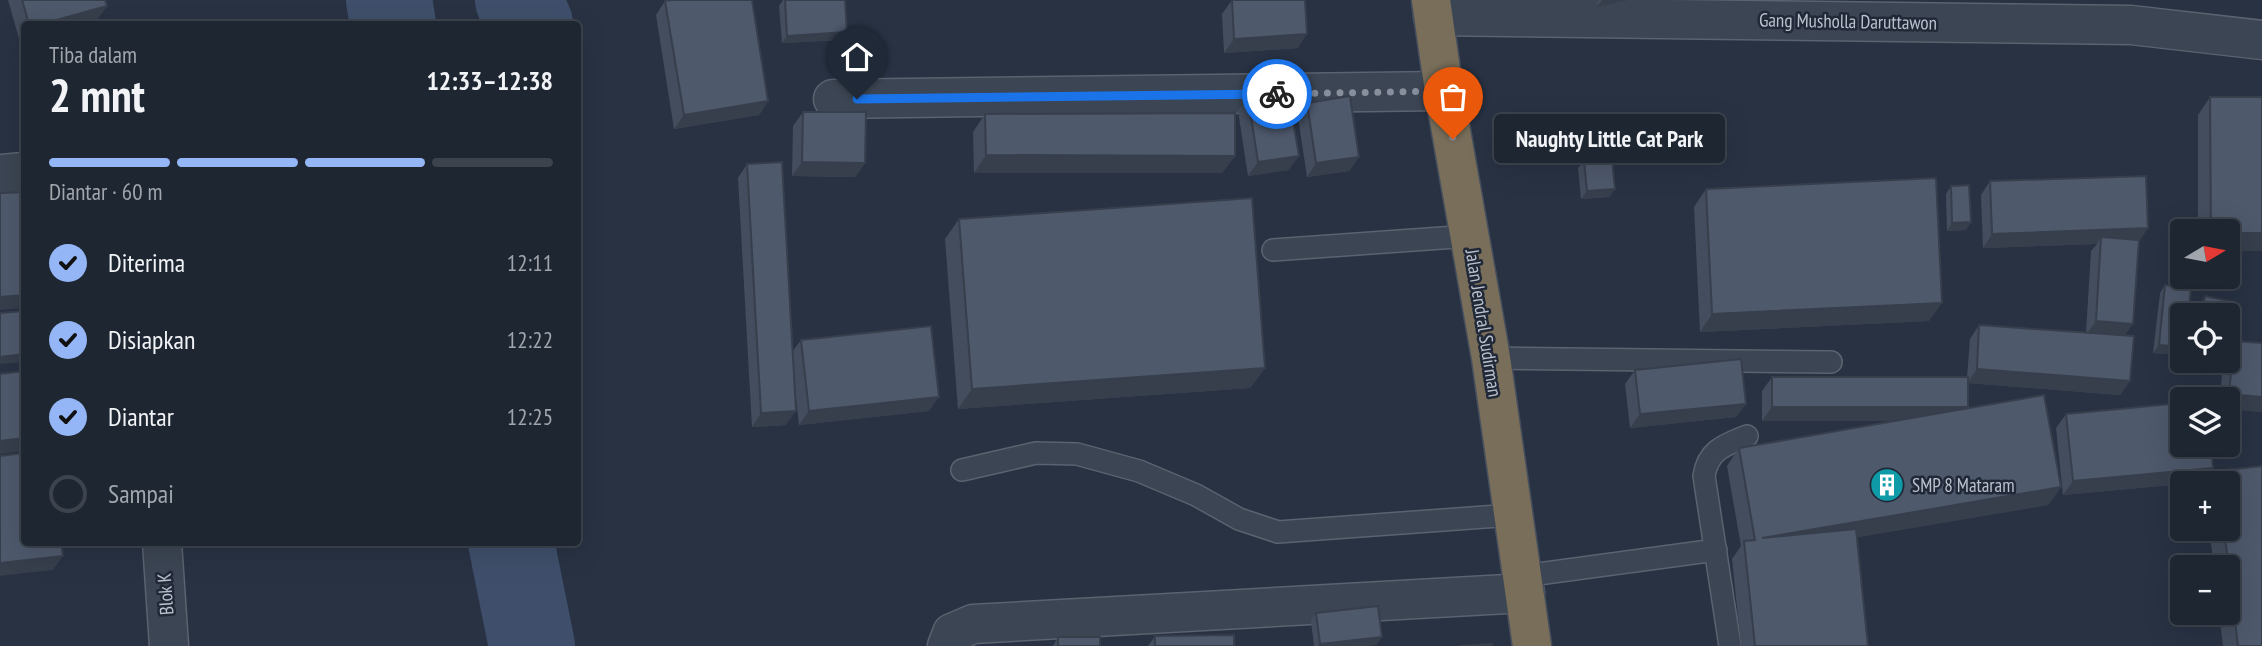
<!DOCTYPE html>
<html lang="id">
<head>
<meta charset="utf-8">
<style>
  body { margin:0; font-family:"PT Sans Narrow",sans-serif; background:#2b323e; color:#f1f3f6; height:100vh; display:flex; flex-direction:column; font-size:26px; white-space:nowrap }
  * { box-sizing:border-box; margin:0 }
  p { font-size:23px; color:#a1a5ac }
  .icon { flex:none; width:38px; height:38px; fill:none; stroke:currentColor; stroke-width:2; stroke-linecap:round; stroke-linejoin:round }
  .map { position:relative; flex:1; overflow:hidden }
  .sheet { position:absolute; left:21px; top:21px; width:560px; height:525px; display:flex; flex-direction:column; background:#1e2632; border-radius:7px; box-shadow:0 7px 28px #0002,0 0 0 2px #3c434d }
  .sheet>* { flex:none }
  .needle { width:46px; rotate:80deg }
  .fabs { position:absolute; left:2170px; top:219px; display:grid; gap:14px }
  .fabs a { display:grid; place-items:center; width:70px; height:70px; border-radius:7px; background:#1e2632; box-shadow:0 7px 28px #0002,0 0 0 2px #3c434d; font-size:35px }
  .pin { position:absolute; display:grid; place-items:center; width:60px; height:60px; color:#fff; margin:-72px -30px; border-radius:50% 50% 50% 0; rotate:-45deg; box-shadow:0 0 7px #0007 }
  .pin .icon { rotate:45deg }
  .courier { position:absolute; display:grid; place-items:center; width:70px; height:70px; margin:-35px; border:5px solid #1a73e8; border-radius:50%; background:#fff; color:#222; box-shadow:0 2px 9px #0007 }
  .bubble { position:absolute; height:49px; border-radius:7px; background:#1e2632; box-shadow:0 7px 28px #0002,0 0 0 2px #3c434d; font-size:23px; font-weight:600; line-height:49px; text-align:center }
  .overview em { font-style:normal; font-weight:600 }
  .overview div { display:flex; flex-direction:column-reverse }
  .overview { display:flex; align-items:center; justify-content:space-between; height:119px; padding:0 28px }
  h1 { font-size:46px; font-weight:600; line-height:52px }
  .bar { display:grid; grid-template-columns:repeat(4,1fr); gap:10px 7px; align-content:center; height:84px; padding:0 28px }
  .bar i { height:9px; border-radius:5px; background:#3c434d }
  .bar .active { background:#95b6f6 }
  .bar p { grid-column:span 4 }
  ol { padding:0 28px; list-style:none }
  li { display:flex; align-items:center; gap:21px; height:77px }
  li p { margin-inline-start:auto }
  li .icon { padding:7px; border-radius:50%; background:#95b6f6; color:#111; stroke-width:4 }
  li:last-child { color:#a1a5ac }
  li i { width:38px; height:38px; border:4px solid #3c434d; border-radius:50% }
  .map>svg:first-child { display:block }
  .lines { fill:none; stroke-linecap:round; stroke-linejoin:round }
  .river { stroke:#3f4f6b; stroke-width:86 }
  .lane-casing { stroke:#5b6270; stroke-width:24 }
  .street-casing { stroke:#5b6270; stroke-width:41 }
  .highway-casing { stroke:#474f5d; stroke-width:41 }
  .lane { stroke:#3c4553; stroke-width:21 }
  .street { stroke:#3c4553; stroke-width:38 }
  .highway { stroke:#786e5a; stroke-width:38 }
  .wall { fill:#434d5d }
  .shaded-wall { fill:#373e4c }
  .building { fill:#4e596c; stroke:#373e4c; stroke-width:2 }
  .done { stroke:#878e9c; stroke-width:7; stroke-dasharray:0 12.6 }
  .route { stroke:#1a73e8; stroke-width:9 }
  .labels { text-anchor:middle; stroke-width:5; stroke-linejoin:round; paint-order:stroke }
  .street-label { font-size:19px; fill:#bac0cc; stroke:#212938 }
  .poi-label { font-size:19px; fill:#bac0cc; stroke:#212938; text-anchor:start }
</style>
</head>
<body>
<div class="map">
<svg width="2262" height="646" viewBox="0 0 2262 646">
  <rect width="100%" height="100%" fill="#283243"/>
  <g class="lines">
    <path class="river" d="M 389,0 L 393,24
      M 518,0 L 530,24
      M 511,542 L 532,646"/>
    <g class="lane-casing">
      <path id="lane" d="M 1273,250 L 1470,236
        M 1491,358 L 1831,362
        M 962,470 L 1036,453 L 1077,454 L 1139,471 L 1196,495 L 1239,519 L 1278,532 L 1512,515
        M 1523,576 L 1716,550
        M 1730,646 L 1704,476 C 1708,450 1725,445 1747,436"/>
    </g>
    <g class="street-casing">
      <path id="street" d="M 1433,16 L 2131,25 L 2262,40
        M 833,99 L 1444,91
        M 0,174 L 24,172
        M 162,542 L 169,646
        M 947,646 L 952,633 L 973,624 L 1525,593"/>
    </g>
    <g class="highway-casing">
      <path id="highway" d="M 1431,0 L 1444,91 L 1491,358 L 1532,646"/>
    </g>
    <use href="#lane" class="lane"/>
    <use href="#street" class="street"/>
    <use href="#highway" class="highway"/>
  </g>
  <path class="wall" d="M 8,0 L 105,0 L 107,6 L 97,20 L 80,24 L 24,24 L 24,41 L 20,42 Z
    M 783,0 L 845,0 L 847,32 L 841,40 L 782,43 L 779,6 Z
    M 1232,0 L 1298,48 L 1224,53 L 1222,14 Z
    M 1598,0 L 1629,0 L 1597,7 Z
    M 665,1 L 768,101 L 759,115 L 674,129 L 656,15 Z
    M 1248,97 L 1289,170 L 1248,176 L 1238,111 Z
    M 2210,97 L 2262,97 L 2262,251 L 2228,251 L 2228,231 L 2198,231 L 2198,115 Z
    M 1307,103 L 1359,157 L 1349,171 L 1307,177 L 1298,117 Z
    M 803,112 L 865,163 L 855,177 L 792,176 L 793,126 Z
    M 985,114 L 1235,156 L 1222,173 L 974,173 L 973,132 Z
    M 1584,161 L 1615,189 L 1609,197 L 1581,199 L 1578,168 Z
    M 747,164 L 792,352 L 801,340 L 929,411 L 799,425 L 794,379 L 786,425 L 752,427 L 738,178 Z
    M 1990,181 L 2139,241 L 2125,335 L 2130,381 L 2120,395 L 1968,383 L 1968,407 L 1967,409 L 2061,487 L 2048,505 L 1857,537 L 1868,646 L 1741,646 L 1732,559 L 1741,546 L 1727,466 L 1739,448 L 1897,421 L 1762,421 L 1762,391 L 1772,377 L 1967,377 L 1970,339 L 1979,325 L 2086,332 L 2091,251 L 2097,244 L 1983,248 L 1981,195 Z
    M 1951,186 L 1971,222 L 1966,230 L 1947,231 L 1946,194 Z
    M 1706,189 L 1929,321 L 1700,332 L 1694,207 Z
    M 959,219 L 1265,368 L 1250,388 L 958,409 L 945,239 Z
    M 2165,285 L 2182,315 L 2182,351 L 2179,355 L 2153,353 L 2160,293 Z
    M 2205,296 L 2228,315 L 2197,315 L 2200,304 Z
    M 2234,341 L 2262,343 L 2262,412 L 2228,409 L 2228,399 L 2220,399 L 2223,360 L 2228,360 L 2228,349 Z
    M 1635,370 L 1736,417 L 1630,428 L 1625,384 Z
    M 2066,414 L 2213,468 L 2204,482 L 2063,495 L 2056,428 Z
    M 2262,466 L 2262,646 L 2223,646 L 2219,612 L 2228,612 L 2228,567 L 2214,567 L 2209,528 L 2228,528 L 2228,483 L 2209,483 L 2217,471 Z
    M 1316,613 L 1382,637 L 1376,645 L 1363,646 L 1314,646 L 1311,621 Z
    M 1155,636 L 1234,646 L 1148,646 Z
    M 1058,637 L 1100,646 L 1053,646 Z"/>
  <path class="shaded-wall" d="M 1602,0 L 1629,0 L 1597,7 Z
    M 107,6 L 97,20 L 80,24 L 42,24 Z
    M 847,32 L 841,40 L 782,43 L 787,36 Z
    M 1307,34 L 1298,48 L 1224,53 L 1234,39 Z
    M 768,101 L 759,115 L 674,129 L 684,115 Z
    M 986,155 L 1235,156 L 1222,173 L 974,173 Z
    M 1299,156 L 1289,170 L 1248,176 L 1258,162 Z
    M 1359,157 L 1349,171 L 1307,177 L 1316,163 Z
    M 802,162 L 865,163 L 855,177 L 792,176 Z
    M 1615,189 L 1609,197 L 1581,199 L 1587,191 Z
    M 1971,222 L 1966,230 L 1947,231 L 1952,223 Z
    M 2148,228 L 2139,242 L 2101,237 L 2097,244 L 1983,248 L 1992,234 Z
    M 2228,233 L 2262,233 L 2262,251 L 2228,251 Z
    M 24,295 L 24,308 L 0,310 L 0,297 Z
    M 1942,303 L 1929,321 L 1700,332 L 1712,314 Z
    M 2096,321 L 2133,324 L 2123,338 L 2086,335 Z
    M 2159,345 L 2182,347 L 2182,351 L 2179,355 L 2153,353 Z
    M 24,354 L 24,362 L 0,364 L 0,357 Z
    M 2190,360 L 2195,360 L 2218,366 L 2213,373 L 2185,367 Z
    M 1265,368 L 1250,388 L 958,409 L 972,389 Z
    M 1977,369 L 2130,381 L 2120,395 L 1967,383 Z
    M 2229,394 L 2262,397 L 2262,412 L 2228,409 L 2228,399 L 2226,399 Z
    M 939,397 L 929,411 L 799,425 L 809,411 Z
    M 1746,404 L 1736,417 L 1630,428 L 1640,414 Z
    M 1772,407 L 1968,407 L 1958,421 L 1762,421 Z
    M 796,411 L 786,425 L 752,427 L 761,413 Z
    M 24,438 L 24,451 L 0,454 L 0,441 Z
    M 2213,468 L 2204,482 L 2063,495 L 2073,481 Z
    M 2061,487 L 2048,505 L 1749,556 L 1762,538 Z
    M 63,556 L 53,570 L 0,576 L 0,563 Z
    M 1382,637 L 1376,645 L 1363,646 L 1318,646 L 1320,644 Z"/>
  <path class="building" d="M 22,0 L 105,0 L 107,6 L 42,24 L 29,24 Z
    M 671,0 L 752,0 L 768,101 L 684,115 L 665,1 Z
    M 785,0 L 845,0 L 847,32 L 787,36 Z
    M 1232,0 L 1305,0 L 1307,34 L 1234,39 Z
    M 1288,91 L 1299,156 L 1258,162 L 1248,97 Z
    M 1350,96 L 1359,157 L 1316,163 L 1307,103 Z
    M 2210,97 L 2262,97 L 2262,233 L 2228,233 L 2228,231 L 2211,231 Z
    M 803,112 L 866,112 L 865,163 L 802,162 Z
    M 1235,113 L 1235,156 L 986,155 L 985,114 Z
    M 1612,158 L 1615,189 L 1587,191 L 1584,161 Z
    M 782,162 L 796,411 L 761,413 L 747,164 Z
    M 2146,176 L 2148,228 L 1992,234 L 1990,181 Z
    M 1936,178 L 1942,303 L 1712,314 L 1706,189 Z
    M 1969,185 L 1971,222 L 1952,223 L 1951,186 Z
    M 24,192 L 24,295 L 0,297 L 0,193 Z
    M 1252,198 L 1265,368 L 972,389 L 959,219 Z
    M 2101,237 L 2139,240 L 2133,324 L 2096,321 Z
    M 2165,285 L 2191,289 L 2188,315 L 2182,315 L 2182,347 L 2159,345 Z
    M 2205,296 L 2234,302 L 2228,326 L 2228,315 L 2201,315 Z
    M 24,311 L 24,354 L 0,357 L 0,313 Z
    M 1979,325 L 2134,336 L 2130,381 L 1977,369 Z
    M 931,326 L 939,397 L 809,411 L 801,340 Z
    M 2234,341 L 2262,343 L 2262,397 L 2229,394 Z
    M 1741,359 L 1746,404 L 1640,414 L 1635,370 Z
    M 2195,360 L 2219,360 L 2218,366 Z
    M 24,371 L 24,438 L 0,441 L 0,374 Z
    M 1772,377 L 1968,377 L 1968,407 L 1772,407 Z
    M 2044,395 L 2061,487 L 1762,538 L 1856,529 L 1868,646 L 1755,646 L 1744,541 L 1755,540 L 1739,448 Z
    M 2182,403 L 2182,444 L 2211,444 L 2213,468 L 2073,481 L 2066,414 Z
    M 24,453 L 24,542 L 61,542 L 63,556 L 0,563 L 0,456 Z
    M 2262,466 L 2262,646 L 2238,646 L 2224,528 L 2228,528 L 2228,483 L 2219,483 L 2217,471 Z
    M 1378,606 L 1382,637 L 1320,644 L 1316,613 Z
    M 1234,635 L 1234,646 L 1155,646 L 1155,636 Z
    M 1058,637 L 1100,637 L 1100,646 L 1058,646 Z
    M 1492,644 L 1492,646 L 1459,646 Z"/>
  <g class="lines">
    <path class="done" d="M 1277,94 L 1444,91 L 1453,139"/>
    <path class="route" d="M 857,99 L 1277,94"/>
  </g>
  <defs>
    <g id="building-disc" transform="scale(1.75)"><circle r="9.5" fill="#0f9aa8" stroke="#212938"/><path d="M-4-6H4V6H1V3H-1V6H-4ZM-2.5-4.3h1.7v1.8h-1.7ZM.8-4.3h1.7v1.8H.8ZM-2.5-1h1.7V.8h-1.7ZM.8-1h1.7V.8H.8Z" fill="#fff"/></g>
  </defs>
  <g fill-rule="evenodd">
    <use href="#building-disc" x="1887" y="485"/>
  </g>
  <g class="labels">
    <g class="street-label">
      <text transform="translate(1848 21) rotate(1)" y="7">Gang Musholla Daruttawon</text>
      <text transform="translate(1484 323) rotate(81)" y="7">Jalan Jendral Sudirman</text>
      <text transform="translate(165 594) rotate(-94)" y="7">Blok K</text>
    </g>
    <g class="poi-label">
      <text x="1912" y="492">SMP 8 Mataram</text>
    </g>
  </g>
</svg>
<div class="fabs">
<a><svg class="needle" viewBox="-14 -14 28 28"><path d="M0-13l5 13h-10z" fill="#e53935"/><path d="M0 13l5-13h-10z" fill="#a1a5ac"/></svg></a>
<a><svg class="icon" aria-label="locate" viewBox="0 0 24 24"><circle cx="12" cy="12" r="6"/><path d="M12 2v4M12 18v4M2 12h4M18 12h4"/></svg></a>
<a><svg class="icon" aria-label="layers" viewBox="0 0 24 24"><path d="M12 4l9 5-9 5-9-5zM3 14l9 5 9-5"/></svg></a>
<a>+</a>
<a>−</a>
</div>
<div class="pin" style="left:1453px;top:139px;background:#ea580c"><svg class="icon" aria-label="bag" viewBox="0 0 24 24"><path d="M5 8h14l-1 12H6zM9 8a3 3 0 0 1 6 0"/></svg></div>
<div class="pin" style="left:857px;top:99px;background:#1f2937"><svg class="icon" aria-label="home" viewBox="0 0 24 24"><path d="M3 11l9-7 9 7M6 9v11h12V9"/></svg></div>
<div class="courier" style="left:1277px;top:94px"><svg class="icon" aria-label="bike" viewBox="0 0 24 24"><circle cx="6" cy="16" r="4"/><circle cx="18" cy="16" r="4"/><path d="M6 16l4-8h5l3 8M10 8l3 8H6M13 5h3"/></svg></div>
<div class="bubble" style="left:1494px;top:114px;width:231px">Naughty Little Cat Park</div>
<section class="sheet">
<div class="overview"><div><h1>2 mnt</h1><p>Tiba dalam</p></div><em>12:33–12:38</em></div>
<div class="bar"><i class="active"></i><i class="active"></i><i class="active"></i><i></i><p>Diantar · 60 m</p></div>
<ol>
<li><svg class="icon" aria-label="check" viewBox="0 0 24 24"><path d="M5 12l5 5 9-10"/></svg>Diterima<p>12:11</p></li>
<li><svg class="icon" aria-label="check" viewBox="0 0 24 24"><path d="M5 12l5 5 9-10"/></svg>Disiapkan<p>12:22</p></li>
<li><svg class="icon" aria-label="check" viewBox="0 0 24 24"><path d="M5 12l5 5 9-10"/></svg>Diantar<p>12:25</p></li>
<li><i></i>Sampai</li>
</ol>
</section>
</div>
</body>
</html>
